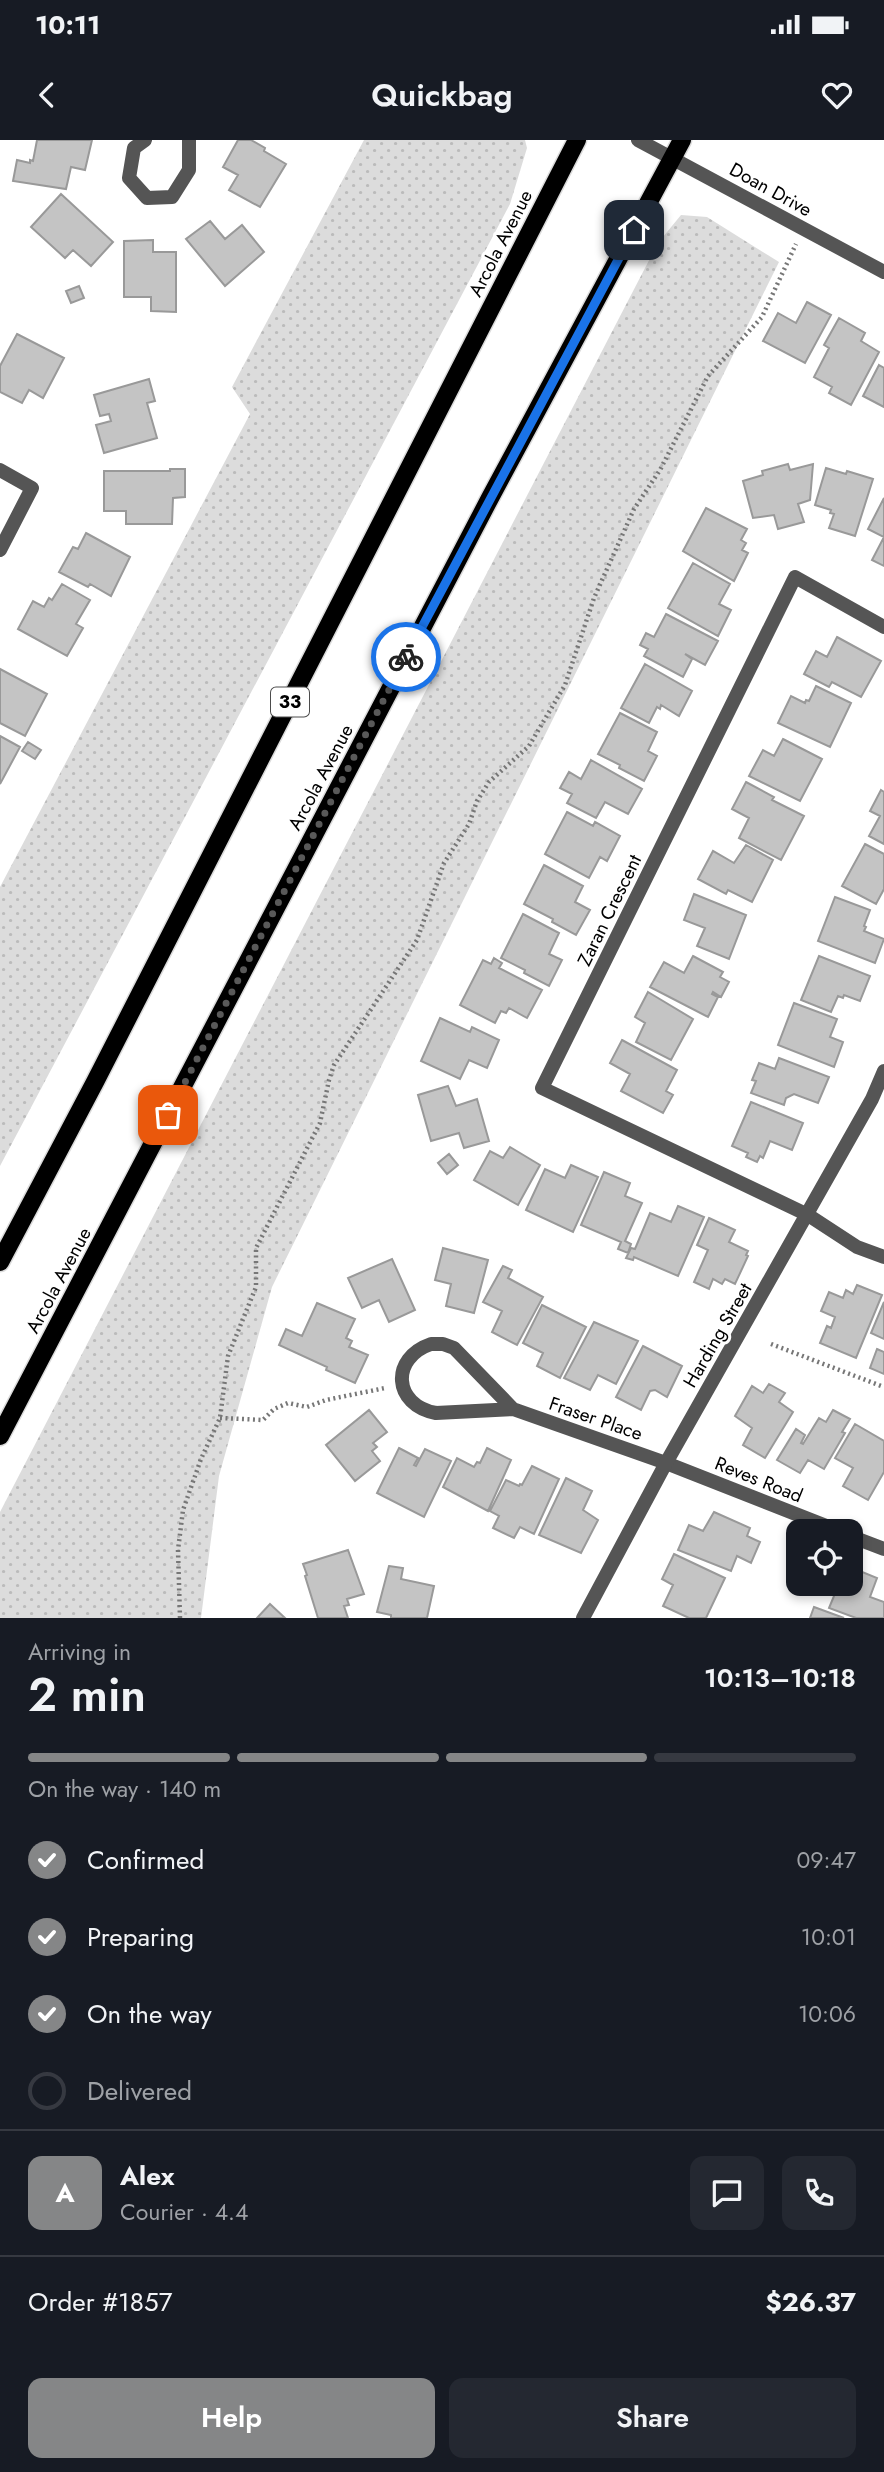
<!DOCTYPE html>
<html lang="en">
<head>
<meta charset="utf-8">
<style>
  body { margin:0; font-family:Jost,sans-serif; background:#242831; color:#f1f3f6; height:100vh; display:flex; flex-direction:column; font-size:26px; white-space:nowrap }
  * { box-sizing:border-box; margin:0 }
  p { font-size:23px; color:#9ea1a6 }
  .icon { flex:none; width:38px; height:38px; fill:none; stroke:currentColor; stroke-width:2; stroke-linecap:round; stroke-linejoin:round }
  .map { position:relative; height:1478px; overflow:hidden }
  .drawer { display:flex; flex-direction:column; background:#171b24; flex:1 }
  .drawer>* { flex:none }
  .controls { position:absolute; left:786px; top:1379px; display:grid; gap:14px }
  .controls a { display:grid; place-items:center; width:77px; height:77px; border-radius:14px; background:#171b24; box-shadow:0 4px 10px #0003; font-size:35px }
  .pin { position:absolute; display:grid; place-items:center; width:60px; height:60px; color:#fff; margin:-30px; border-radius:14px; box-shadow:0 4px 10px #0006 }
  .courier { position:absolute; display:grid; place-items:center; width:70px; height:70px; margin:-35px; border:5px solid #1a73e8; border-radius:50%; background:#fff; color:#222; box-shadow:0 2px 9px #0007 }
  .overview em { font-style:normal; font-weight:600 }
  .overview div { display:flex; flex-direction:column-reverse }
  .overview { display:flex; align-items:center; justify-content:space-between; height:119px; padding:0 28px }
  h1 { font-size:46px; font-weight:600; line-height:52px }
  .bar { display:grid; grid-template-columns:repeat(4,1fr); gap:10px 7px; align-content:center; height:84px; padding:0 28px }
  .bar i { height:9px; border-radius:5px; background:#363941 }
  .bar .on { background:#858687 }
  .bar p { grid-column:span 4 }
  .line { display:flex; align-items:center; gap:18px; padding:0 28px; border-top:2px solid #363941 }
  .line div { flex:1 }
  .round { display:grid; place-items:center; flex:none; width:74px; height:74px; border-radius:14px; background:#242831 }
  ol { padding:0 28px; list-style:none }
  li { display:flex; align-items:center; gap:21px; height:77px }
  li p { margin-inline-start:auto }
  li .icon { padding:7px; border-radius:50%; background:#858687; color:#fff; stroke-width:4 }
  li:last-child { color:#9ea1a6 }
  li i { width:38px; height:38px; border:4px solid #363941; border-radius:50% }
  .button { display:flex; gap:14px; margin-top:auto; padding:14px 28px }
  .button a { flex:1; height:80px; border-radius:14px; background:#858687; color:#fff; font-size:28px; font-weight:600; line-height:80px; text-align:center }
  .button a+a { background:#242831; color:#f1f3f6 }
  .status { display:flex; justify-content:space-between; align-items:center; height:49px; padding:0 35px; background:#171b24; direction:ltr }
  .status svg { height:19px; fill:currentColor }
  header { display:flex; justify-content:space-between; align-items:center; height:91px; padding:0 28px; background:#171b24; font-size:32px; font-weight:600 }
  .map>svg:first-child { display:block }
  .grass { fill:url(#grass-dots) }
  .building { fill:#c4c4c4; stroke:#999; stroke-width:2 }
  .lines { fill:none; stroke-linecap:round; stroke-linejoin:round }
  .primary-casing { stroke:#dbdbdb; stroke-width:21 }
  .path { stroke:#777; stroke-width:4.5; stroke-dasharray:2 3.5; stroke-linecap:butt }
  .minor { stroke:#555; stroke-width:14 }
  .tertiary { stroke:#555; stroke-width:14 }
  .primary { stroke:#000; stroke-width:18 }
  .done { stroke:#595959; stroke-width:7; stroke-dasharray:0 12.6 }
  .route { stroke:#1a73e8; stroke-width:9 }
  .labels { text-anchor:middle; stroke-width:6; stroke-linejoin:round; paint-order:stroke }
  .shield { fill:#fff; stroke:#4c4c4c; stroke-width:2 }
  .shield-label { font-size:18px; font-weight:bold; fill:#000 }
  .street-label { font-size:19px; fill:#000; stroke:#fff }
</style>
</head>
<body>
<div class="status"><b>10:11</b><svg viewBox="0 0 49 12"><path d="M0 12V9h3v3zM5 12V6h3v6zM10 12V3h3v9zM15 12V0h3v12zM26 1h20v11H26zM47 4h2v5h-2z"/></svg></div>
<header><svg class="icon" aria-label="back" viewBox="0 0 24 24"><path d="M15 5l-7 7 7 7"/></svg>Quickbag<svg class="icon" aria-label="heart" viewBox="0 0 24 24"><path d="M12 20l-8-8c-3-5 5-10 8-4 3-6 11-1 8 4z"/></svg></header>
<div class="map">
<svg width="884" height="1478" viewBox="0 0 884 1478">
  <defs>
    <pattern id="grass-dots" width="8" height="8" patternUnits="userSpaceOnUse" patternTransform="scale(1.75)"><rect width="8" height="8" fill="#dcdcdc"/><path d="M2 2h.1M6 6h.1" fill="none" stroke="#bbb" stroke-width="1.8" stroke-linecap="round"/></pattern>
  </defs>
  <rect width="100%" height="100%" fill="#fff"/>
  <path class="grass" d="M 364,0 L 525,0 L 527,8 L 510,64 L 0,1026 L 0,747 L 250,274 L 232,247 Z
    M 681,75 L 707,77 L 779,122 L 272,1147 L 219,1336 L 201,1478 L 0,1478 L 0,1372 L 658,103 Z"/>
  <path class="building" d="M 37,0 L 92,0 L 85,30 L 71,27 L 66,49 L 13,41 L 17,20 L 30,23 L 30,20 L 33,21 Z
    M 238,0 L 251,0 L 265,8 L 264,11 L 286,24 L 260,67 L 229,50 L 238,35 L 223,27 Z
    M 61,54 L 113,102 L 91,126 L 73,110 L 65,118 L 31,87 Z
    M 210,81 L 225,99 L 242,85 L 264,112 L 225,146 L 186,99 Z
    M 153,100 L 153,112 L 176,112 L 176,172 L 151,171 L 151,157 L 124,157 L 124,101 Z
    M 79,146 L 84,158 L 71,163 L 66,151 Z
    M 807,162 L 831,175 L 805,223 L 763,201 L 778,173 L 796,183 Z
    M 839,178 L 865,193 L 861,201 L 879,212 L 851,265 L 829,253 L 832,247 L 814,237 L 829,208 L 824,205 Z
    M 17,194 L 64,218 L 43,258 L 29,250 L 22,263 L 0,252 L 0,226 Z
    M 879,225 L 884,228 L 884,267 L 863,256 Z
    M 149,239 L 155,261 L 147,263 L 157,298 L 104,313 L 96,285 L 111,281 L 109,274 L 100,276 L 94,255 Z
    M 788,324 L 790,330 L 813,324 L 810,360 L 798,364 L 804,382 L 778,389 L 774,375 L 753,378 L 743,341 L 763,335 L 762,331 Z
    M 826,328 L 846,334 L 847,331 L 873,339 L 855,396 L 829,388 L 834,374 L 830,373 L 831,370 L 815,365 Z
    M 170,329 L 185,329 L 185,357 L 173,358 L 172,384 L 126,384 L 126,371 L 104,371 L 104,331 L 170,331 Z
    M 884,358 L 884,426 L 872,420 L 884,397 L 868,389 Z
    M 706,368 L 747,389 L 741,400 L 746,403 L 742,410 L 748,413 L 734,441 L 683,411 Z
    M 86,393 L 130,417 L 111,456 L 90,444 L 88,447 L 59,432 L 73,407 L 78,409 Z
    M 693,423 L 730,444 L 719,464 L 731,470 L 718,496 L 668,468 Z
    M 62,444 L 90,460 L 76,484 L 83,488 L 67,516 L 18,489 L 33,461 L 44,467 L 49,458 L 52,460 Z
    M 666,474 L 718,501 L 705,525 L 685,514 L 692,519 L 683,537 L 644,516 L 648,509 L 640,505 L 646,493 L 654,497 Z
    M 837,497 L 881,521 L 861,557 L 832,542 L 829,547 L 804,534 L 816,511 L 827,517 Z
    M 645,524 L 692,551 L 679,576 L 661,565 L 660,569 L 657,567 L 649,583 L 621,568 Z
    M 0,529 L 47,554 L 25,596 L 0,583 Z
    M 816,546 L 851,563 L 830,607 L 778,583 L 791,556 L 805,563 L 806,560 L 809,561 Z
    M 620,573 L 657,592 L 648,611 L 657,616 L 644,641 L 619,628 L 620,625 L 598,614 Z
    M 0,596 L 20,607 L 0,644 Z
    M 783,599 L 822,619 L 800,661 L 749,636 L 763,610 L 774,616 Z
    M 28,602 L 41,610 L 35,619 L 22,611 Z
    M 591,620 L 642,649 L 628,674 L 605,662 L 596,678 L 567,663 L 572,654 L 560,648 L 569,632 L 581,639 Z
    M 746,642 L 774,657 L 772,660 L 804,676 L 781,720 L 739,698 L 749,678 L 732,669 Z
    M 881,650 L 884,652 L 884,704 L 869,696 L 880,676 L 870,671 Z
    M 567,672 L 593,686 L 595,682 L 620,696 L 607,721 L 600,717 L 589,738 L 545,714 Z
    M 865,704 L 884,714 L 884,749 L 876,764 L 842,746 Z
    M 746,705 L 773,720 L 752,762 L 728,750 L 726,754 L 698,739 L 713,711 L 734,723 Z
    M 544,725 L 583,746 L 575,762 L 590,770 L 576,795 L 552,782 L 553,779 L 524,764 Z
    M 694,754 L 746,775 L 729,819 L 697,806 L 705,788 L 684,780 Z
    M 835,757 L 870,770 L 864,786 L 866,787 L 864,791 L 884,799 L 875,823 L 818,801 Z
    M 523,774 L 559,793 L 549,814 L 562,820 L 549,846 L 524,833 L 525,830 L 501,818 Z
    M 693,816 L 723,832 L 720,837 L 729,842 L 721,857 L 713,852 L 712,854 L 718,857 L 708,877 L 650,847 L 664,822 L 684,833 Z
    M 819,816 L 870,836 L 860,861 L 844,855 L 843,858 L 838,856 L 831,872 L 801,860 Z
    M 494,818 L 502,823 L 499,828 L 542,850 L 527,878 L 509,868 L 506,873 L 501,871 L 495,883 L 460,865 L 483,820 L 491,824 Z
    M 648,852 L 693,879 L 671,920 L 636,902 L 645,883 L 635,877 Z
    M 794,863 L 837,879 L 830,897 L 843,902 L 834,927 L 778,905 Z
    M 440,878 L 470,892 L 472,887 L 499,900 L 487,928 L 469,920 L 460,939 L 421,921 Z
    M 622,900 L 677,930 L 666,951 L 673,955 L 663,973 L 621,951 L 630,934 L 610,923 Z
    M 779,918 L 829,937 L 818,963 L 794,954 L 786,958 L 784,965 L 751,953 L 756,941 L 752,940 L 759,923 L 775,929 Z
    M 448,946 L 456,966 L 477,959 L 489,1001 L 464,1008 L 459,993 L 431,1001 L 418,955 Z
    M 751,962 L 803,983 L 792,1010 L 770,1001 L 763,1018 L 760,1016 L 757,1022 L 746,1017 L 748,1013 L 732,1006 Z
    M 510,1007 L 540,1025 L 518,1065 L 474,1040 L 490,1011 L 503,1018 Z
    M 449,1014 L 458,1025 L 447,1034 L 438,1023 Z
    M 571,1025 L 598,1037 L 573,1092 L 526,1070 L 545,1029 L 565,1038 Z
    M 604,1032 L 630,1043 L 625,1056 L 642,1063 L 625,1101 L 631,1104 L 628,1113 L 618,1109 L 621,1102 L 581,1085 Z
    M 678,1066 L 704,1077 L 678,1136 L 634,1117 L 633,1120 L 626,1118 L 631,1108 L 635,1109 L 650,1073 L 671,1082 Z
    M 709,1078 L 735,1090 L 729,1102 L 748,1111 L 746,1115 L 748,1116 L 735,1144 L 725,1139 L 722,1144 L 713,1139 L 709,1149 L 694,1142 L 708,1110 L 697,1105 Z
    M 443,1108 L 488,1120 L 474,1173 L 446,1166 L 451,1144 L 435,1140 Z
    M 392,1119 L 415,1170 L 389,1182 L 379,1160 L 362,1168 L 348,1138 Z
    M 503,1126 L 512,1130 L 508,1138 L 543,1157 L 517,1205 L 492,1192 L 502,1171 L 483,1162 Z
    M 857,1145 L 882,1155 L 856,1218 L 820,1203 L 827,1186 L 831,1188 L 835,1177 L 821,1171 L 829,1152 L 843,1158 L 846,1150 L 853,1154 Z
    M 884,1162 L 884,1199 L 871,1193 Z
    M 317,1163 L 355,1179 L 346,1198 L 352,1201 L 349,1207 L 368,1215 L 355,1243 L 326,1230 L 327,1227 L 279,1205 L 286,1189 L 302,1196 Z
    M 542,1165 L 586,1187 L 560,1238 L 537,1226 L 543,1213 L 523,1203 Z
    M 594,1182 L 638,1201 L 616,1244 L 598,1235 L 590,1250 L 564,1238 Z
    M 643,1206 L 682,1226 L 667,1257 L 655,1250 L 650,1251 L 641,1270 L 616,1257 Z
    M 877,1209 L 884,1212 L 884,1234 L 870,1228 Z
    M 769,1244 L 785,1253 L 779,1262 L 793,1272 L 765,1318 L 743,1305 L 752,1288 L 735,1276 L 752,1246 L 763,1253 Z
    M 369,1270 L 387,1292 L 373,1303 L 377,1307 L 372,1311 L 380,1321 L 355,1341 L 326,1305 Z
    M 833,1270 L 850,1279 L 842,1292 L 845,1293 L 824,1329 L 808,1320 L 800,1333 L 777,1320 L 796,1289 L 805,1295 L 801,1303 L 803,1304 L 819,1278 L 826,1282 Z
    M 855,1284 L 884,1301 L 884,1332 L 868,1360 L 843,1346 L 853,1328 L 835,1318 Z
    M 399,1308 L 418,1318 L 414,1325 L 416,1326 L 425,1309 L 451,1321 L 424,1377 L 377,1353 Z
    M 487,1308 L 511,1320 L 488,1371 L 443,1347 L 457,1318 L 474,1327 L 477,1322 L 480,1323 Z
    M 532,1326 L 559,1339 L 534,1394 L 520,1387 L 514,1398 L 493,1388 L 499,1376 L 490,1371 L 506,1340 L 519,1346 L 520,1344 L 522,1345 Z
    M 566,1338 L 592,1351 L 583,1370 L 598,1380 L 581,1413 L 539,1395 Z
    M 714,1372 L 750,1388 L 747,1396 L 760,1402 L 751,1423 L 737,1416 L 731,1431 L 678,1410 L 689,1385 L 703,1391 Z
    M 348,1410 L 364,1454 L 347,1459 L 349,1465 L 344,1466 L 348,1478 L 318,1478 L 305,1436 L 307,1435 L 303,1424 Z
    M 674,1414 L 725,1438 L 706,1478 L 689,1478 L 663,1466 L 673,1445 L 662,1439 Z
    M 389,1426 L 403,1428 L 401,1439 L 434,1446 L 427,1478 L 391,1478 L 391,1475 L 377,1472 Z
    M 850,1427 L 877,1438 L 870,1457 L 884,1462 L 884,1478 L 856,1478 L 829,1468 L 839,1444 L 850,1444 Z
    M 270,1464 L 285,1478 L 257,1478 Z
    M 814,1467 L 844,1478 L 810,1478 Z"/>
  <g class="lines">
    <g class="primary-casing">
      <path id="primary" d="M 0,1122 L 95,942 L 577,0
        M 0,1296 L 490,358 L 682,0"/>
    </g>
    <path class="path" d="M 771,1204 L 884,1247
      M 220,1278 L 263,1280 L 274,1269 L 288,1263 L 307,1267 L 326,1260 L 385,1248
      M 180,1478 L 178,1410 L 183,1370 L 201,1319 L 220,1278 L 228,1216 L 256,1147 L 256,1108 L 320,983 L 329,940 L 334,925 L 417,800 L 444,723 L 469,684 L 477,661 L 489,642 L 529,606 L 565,545 L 594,458 L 634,369 L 660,330 L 708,236 L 762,177 L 796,104"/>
    <path class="minor" d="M 145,0 L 134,8 L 129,38 L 147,58 L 172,57 L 189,30 L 189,0
      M 0,330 L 32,348 L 0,410
      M 884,487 L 795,437 L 542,948 L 808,1075 L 857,1107 L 884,1117
      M 431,1204 L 443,1204 L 454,1208 L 513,1269 L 436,1273 C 393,1265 390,1218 431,1204 Z
      M 513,1269 L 666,1323 L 839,1391
      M 850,1396 L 884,1409"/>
    <path class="tertiary" d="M 638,0 L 884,132
      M 583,1478 L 666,1323 L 872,959 L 884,931"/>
    <use href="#primary" class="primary"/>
  </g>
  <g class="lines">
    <path class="done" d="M 168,975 L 406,517"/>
    <path class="route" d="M 406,517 L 634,90"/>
  </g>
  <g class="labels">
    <rect class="shield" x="271" y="547.5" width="38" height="29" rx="5"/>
    <g class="shield-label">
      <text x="290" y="568">33</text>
    </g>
    <g class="street-label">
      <text transform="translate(771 49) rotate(29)" y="7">Doan Drive</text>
      <text transform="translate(500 103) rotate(-63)" y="7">Arcola Avenue</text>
      <text transform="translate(320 637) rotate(-62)" y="7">Arcola Avenue</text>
      <text transform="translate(609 770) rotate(-64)" y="7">Zaran Crescent</text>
      <text transform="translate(58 1140) rotate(-62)" y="7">Arcola Avenue</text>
      <text transform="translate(717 1195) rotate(-60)" y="7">Harding Street</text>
      <text transform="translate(596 1278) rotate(19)" y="7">Fraser Place</text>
      <text transform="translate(759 1339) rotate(22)" y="7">Reves Road</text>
    </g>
  </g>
</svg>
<div class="controls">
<a><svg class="icon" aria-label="locate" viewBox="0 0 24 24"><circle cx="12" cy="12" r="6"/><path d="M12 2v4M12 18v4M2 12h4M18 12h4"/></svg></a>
</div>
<div class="pin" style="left:168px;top:975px;background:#ea580c"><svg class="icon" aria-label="bag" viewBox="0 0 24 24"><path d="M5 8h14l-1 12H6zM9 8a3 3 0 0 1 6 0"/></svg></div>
<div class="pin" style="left:634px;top:90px;background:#1f2937"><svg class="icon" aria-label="home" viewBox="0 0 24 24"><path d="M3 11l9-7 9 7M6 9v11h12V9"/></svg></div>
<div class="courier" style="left:406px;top:517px"><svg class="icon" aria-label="bike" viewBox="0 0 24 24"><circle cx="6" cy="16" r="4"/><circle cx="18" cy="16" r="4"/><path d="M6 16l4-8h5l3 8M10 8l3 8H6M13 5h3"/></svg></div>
</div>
<section class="drawer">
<div class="overview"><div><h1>2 min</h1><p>Arriving in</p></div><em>10:13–10:18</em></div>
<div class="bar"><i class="on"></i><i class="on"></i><i class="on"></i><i></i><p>On the way · 140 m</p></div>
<ol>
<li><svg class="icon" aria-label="check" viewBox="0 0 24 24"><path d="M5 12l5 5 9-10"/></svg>Confirmed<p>09:47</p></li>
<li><svg class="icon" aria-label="check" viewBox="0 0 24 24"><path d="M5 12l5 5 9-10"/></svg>Preparing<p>10:01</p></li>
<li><svg class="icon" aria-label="check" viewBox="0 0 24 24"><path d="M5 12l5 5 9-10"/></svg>On the way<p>10:06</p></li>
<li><i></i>Delivered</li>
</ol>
<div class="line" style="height:126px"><b class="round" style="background:#858687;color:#fff">A</b><div><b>Alex</b><p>Courier · 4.4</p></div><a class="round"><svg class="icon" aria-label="chat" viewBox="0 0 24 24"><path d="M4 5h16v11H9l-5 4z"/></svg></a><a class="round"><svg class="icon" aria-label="phone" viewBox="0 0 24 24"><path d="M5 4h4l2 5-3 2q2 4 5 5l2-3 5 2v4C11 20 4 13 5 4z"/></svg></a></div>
<div class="line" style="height:91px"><div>Order #1857</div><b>$26.37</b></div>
<div class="button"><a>Help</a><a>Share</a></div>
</section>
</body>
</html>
